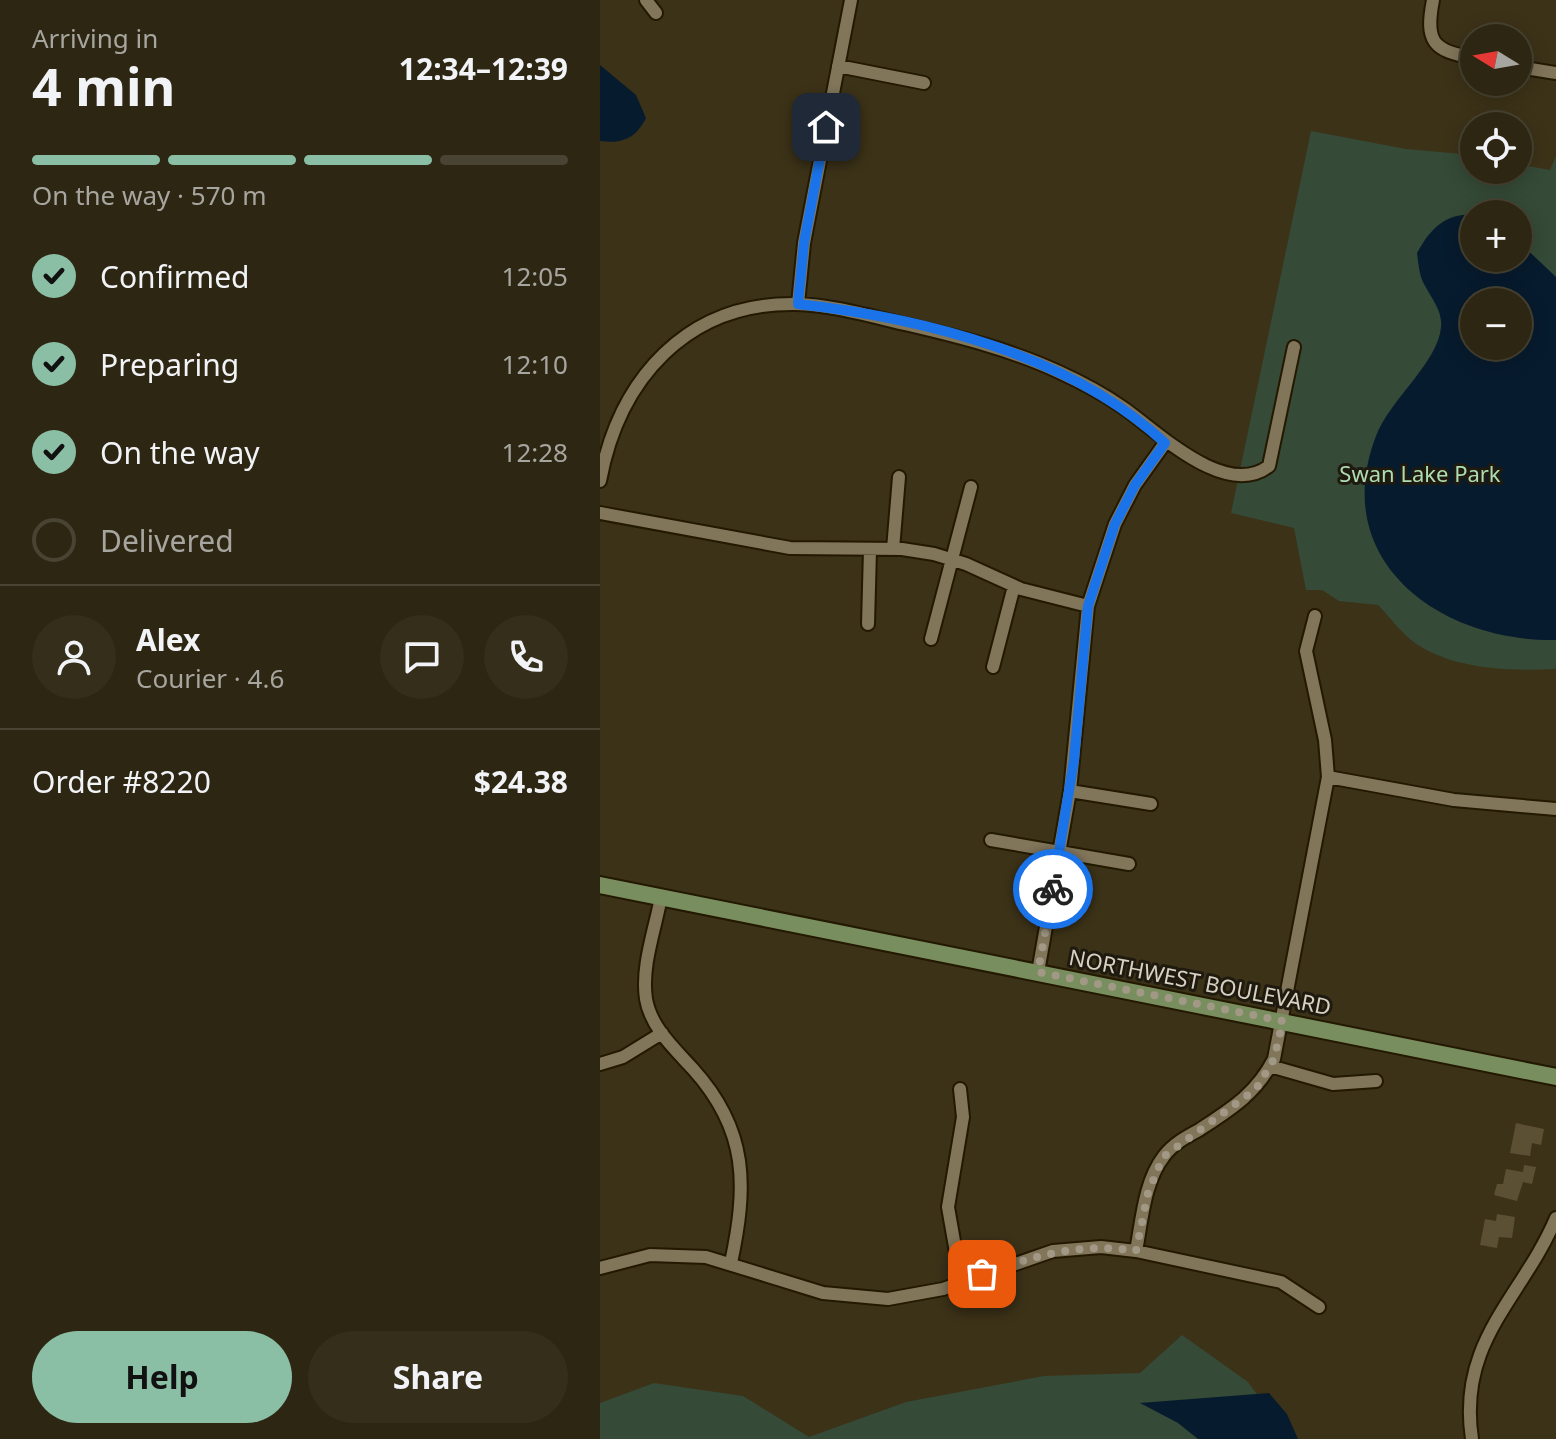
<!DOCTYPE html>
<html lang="en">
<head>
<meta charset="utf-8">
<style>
  body { margin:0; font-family:"Noto Sans",sans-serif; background:#352e1b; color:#f1f3f6; height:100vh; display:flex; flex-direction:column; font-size:30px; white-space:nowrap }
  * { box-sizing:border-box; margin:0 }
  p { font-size:26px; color:#a7a59f }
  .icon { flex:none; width:44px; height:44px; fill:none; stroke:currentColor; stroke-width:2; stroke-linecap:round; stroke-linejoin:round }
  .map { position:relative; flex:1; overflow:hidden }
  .drawer { display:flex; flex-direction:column; background:#2d2612; width:600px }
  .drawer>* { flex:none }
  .needle { width:52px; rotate:281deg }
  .fabs { position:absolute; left:860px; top:24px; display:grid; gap:16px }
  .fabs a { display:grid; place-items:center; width:72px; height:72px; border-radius:50%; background:#2d2612; box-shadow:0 4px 20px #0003,0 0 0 2px #484332; font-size:40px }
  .pin { position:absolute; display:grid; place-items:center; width:68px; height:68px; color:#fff; margin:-34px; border-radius:16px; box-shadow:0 4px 12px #0006 }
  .courier { position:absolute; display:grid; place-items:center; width:80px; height:80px; margin:-40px; border:6px solid #1a73e8; border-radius:50%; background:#fff; color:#222; box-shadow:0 2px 10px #0007 }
  .head em { font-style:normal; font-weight:700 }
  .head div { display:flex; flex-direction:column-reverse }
  .head { display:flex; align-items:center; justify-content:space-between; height:136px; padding:0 32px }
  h1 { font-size:52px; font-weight:700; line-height:60px }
  .bar { display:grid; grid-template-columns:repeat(4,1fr); gap:12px 8px; align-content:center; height:96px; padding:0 32px }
  .bar i { height:10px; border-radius:6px; background:#484332 }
  .bar .selected { background:#8abfa5 }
  .bar p { grid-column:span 4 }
  .line { display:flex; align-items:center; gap:20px; padding:0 32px; border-top:2px solid #484332 }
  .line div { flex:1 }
  .round { display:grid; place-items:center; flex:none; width:84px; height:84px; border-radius:42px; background:#352e1b }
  ol { padding:0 32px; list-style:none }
  li { display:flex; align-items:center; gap:24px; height:88px }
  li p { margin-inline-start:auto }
  li .icon { padding:8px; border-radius:50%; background:#8abfa5; color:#111; stroke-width:4 }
  li:last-child { color:#a7a59f }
  li i { width:44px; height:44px; border:4px solid #484332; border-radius:50% }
  .action { display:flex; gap:16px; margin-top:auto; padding:16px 32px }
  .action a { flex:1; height:92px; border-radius:48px; background:#8abfa5; color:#111; font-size:32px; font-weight:700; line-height:92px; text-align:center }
  .action a+a { background:#352e1b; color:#f1f3f6 }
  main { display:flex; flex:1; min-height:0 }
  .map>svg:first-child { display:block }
  .green { fill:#354a37; fill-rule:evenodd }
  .water { fill:#071b2e; fill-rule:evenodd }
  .building { fill:#5c5034 }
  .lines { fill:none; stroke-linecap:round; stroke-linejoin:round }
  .minor-casing { stroke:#231901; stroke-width:16 }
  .major-casing { stroke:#231901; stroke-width:20 }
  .minor { stroke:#81755a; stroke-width:12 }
  .major { stroke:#798e5f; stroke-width:16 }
  .done { stroke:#a19986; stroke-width:8; stroke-dasharray:0 14.4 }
  .route { stroke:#1a73e8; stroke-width:10 }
  .labels { text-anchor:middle; stroke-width:6; stroke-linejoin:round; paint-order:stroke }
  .park-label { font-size:22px; fill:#aedcb1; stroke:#1f1a0f }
  .street-label { font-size:22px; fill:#d8d1c2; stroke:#1f1a0f }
</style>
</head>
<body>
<main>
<section class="drawer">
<div class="head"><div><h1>4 min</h1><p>Arriving in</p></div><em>12:34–12:39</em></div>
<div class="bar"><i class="selected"></i><i class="selected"></i><i class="selected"></i><i></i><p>On the way · 570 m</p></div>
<ol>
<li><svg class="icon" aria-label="check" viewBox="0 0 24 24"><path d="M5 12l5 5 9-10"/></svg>Confirmed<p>12:05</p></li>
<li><svg class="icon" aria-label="check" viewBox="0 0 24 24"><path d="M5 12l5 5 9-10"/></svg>Preparing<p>12:10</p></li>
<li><svg class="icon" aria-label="check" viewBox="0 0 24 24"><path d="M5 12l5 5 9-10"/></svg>On the way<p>12:28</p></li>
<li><i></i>Delivered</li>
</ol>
<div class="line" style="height:144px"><a class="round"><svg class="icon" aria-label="person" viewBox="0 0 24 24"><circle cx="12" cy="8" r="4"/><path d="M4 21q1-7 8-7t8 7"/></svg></a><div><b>Alex</b><p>Courier · 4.6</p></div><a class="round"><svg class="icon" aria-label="chat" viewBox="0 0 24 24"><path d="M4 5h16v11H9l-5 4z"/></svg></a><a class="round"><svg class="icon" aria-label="phone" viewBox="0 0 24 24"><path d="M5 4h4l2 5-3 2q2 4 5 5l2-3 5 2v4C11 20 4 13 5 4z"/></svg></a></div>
<div class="line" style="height:104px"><div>Order #8220</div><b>$24.38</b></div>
<div class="action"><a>Help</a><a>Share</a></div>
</section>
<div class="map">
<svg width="956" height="1439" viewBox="0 0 956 1439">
  <rect width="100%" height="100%" fill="#3c3218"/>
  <path class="green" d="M 711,131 L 806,149 L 874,155 L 874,170 L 918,170 L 918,164 L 950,170 L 956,156 L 956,669 C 911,671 857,670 818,645 C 803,636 791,618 778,605 L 739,601 L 722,590 L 706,590 L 694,528 L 631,513 ZM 874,214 L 918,214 L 918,258 L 874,258 ZM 874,302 L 918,302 L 918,346 L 874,346 Z
    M 582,1335 L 648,1382 L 689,1439 L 0,1439 L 0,1403 L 54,1383 L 143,1396 L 209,1437 L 306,1402 L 444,1376 L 540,1373 Z"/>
  <path class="water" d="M 0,65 L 36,95 L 46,118 C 36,138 23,144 0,141 Z
    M 875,214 L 874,258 L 918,258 L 918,241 L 956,277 L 956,640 C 840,642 728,561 776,436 C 790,399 838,363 841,327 C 843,308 827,294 821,277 C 819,270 818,261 817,253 C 831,228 844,214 875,214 ZM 874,302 L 918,302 L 918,346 L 874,346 Z
    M 669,1393 L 687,1414 L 698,1439 L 598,1439 L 578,1423 L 540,1403 Z"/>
  <path class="building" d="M 916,1123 L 944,1129 L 941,1145 L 932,1143 L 930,1156 L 910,1153 Z
    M 924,1165 L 936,1167 L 932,1184 L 923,1182 L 917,1201 L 894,1195 L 897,1184 L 903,1184 L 906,1169 L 923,1172 Z
    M 897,1214 L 915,1217 L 912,1238 L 899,1237 L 897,1248 L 880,1245 L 885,1219 L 896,1221 Z"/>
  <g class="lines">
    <g class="minor-casing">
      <path id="minor" d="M 46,0 L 56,13
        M 833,0 C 825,41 832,51 874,58
        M 238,66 L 324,83
        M 918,67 L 956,73
        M 198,304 L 204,243 L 251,0
        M 0,481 C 19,379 87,302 196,304 C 234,305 273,317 309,325 C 360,337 412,350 459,372 C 481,382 502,393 522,407 C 556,430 625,500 669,466 L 694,347
        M 0,513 L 190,548 L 302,549 L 334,554 L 366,564 L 421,589 L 488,606
        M 293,549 L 299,477
        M 268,624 L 270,550
        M 331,639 L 371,487
        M 393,667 L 414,586
        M 728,777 L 854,800 L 956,809
        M 470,791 L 551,804
        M 391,840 L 529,864
        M 61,897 C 55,930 41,966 46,999 C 51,1028 75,1049 93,1069 C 149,1131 147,1187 131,1263
        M 438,972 L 470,791 L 488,606 L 515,524 L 535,485 L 565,443
        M 0,1064 L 23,1057 L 62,1033
        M 670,1066 L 733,1084 L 776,1081
        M 360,1089 L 363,1117 L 348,1207 L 361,1281
        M 536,1251 C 542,1220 544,1182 564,1156 C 573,1144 586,1137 599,1130 C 631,1109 656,1094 674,1059 L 728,777 L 725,740 L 706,651 L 715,616
        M 0,1268 L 50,1255 L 106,1257 L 223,1293 L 288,1299 L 343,1289 L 453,1251 L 501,1247 L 536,1251 L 681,1282 L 719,1307
        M 872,1439 C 857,1341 922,1298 956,1218"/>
    </g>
    <g class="major-casing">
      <path id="major" d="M 0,885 L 956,1077"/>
    </g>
    <use href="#minor" class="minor"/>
    <use href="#major" class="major"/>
  </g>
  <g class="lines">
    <path class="done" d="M 382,1274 C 435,1256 480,1242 536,1251 L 548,1193 L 563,1157 L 656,1089 L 674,1059 L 683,1021 L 438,972 L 453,889"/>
    <path class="route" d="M 226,127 L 204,243 L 198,304 C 323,318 471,355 565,443 L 535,485 L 515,524 L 488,606 L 474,760 L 453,889"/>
  </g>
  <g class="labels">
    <g class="park-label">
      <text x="820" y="482">Swan Lake Park</text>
    </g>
    <g class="street-label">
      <text transform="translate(600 982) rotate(11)" y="8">NORTHWEST BOULEVARD</text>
    </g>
  </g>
</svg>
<div class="fabs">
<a><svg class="needle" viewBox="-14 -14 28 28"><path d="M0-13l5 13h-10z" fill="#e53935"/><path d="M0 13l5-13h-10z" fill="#a7a59f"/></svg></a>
<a><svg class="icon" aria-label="locate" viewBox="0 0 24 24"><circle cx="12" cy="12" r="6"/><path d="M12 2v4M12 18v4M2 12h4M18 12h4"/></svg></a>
<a>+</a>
<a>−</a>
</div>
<div class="pin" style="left:382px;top:1274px;background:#ea580c"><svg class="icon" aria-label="bag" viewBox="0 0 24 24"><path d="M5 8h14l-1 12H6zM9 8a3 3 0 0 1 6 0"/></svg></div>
<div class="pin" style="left:226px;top:127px;background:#1f2937"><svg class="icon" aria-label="home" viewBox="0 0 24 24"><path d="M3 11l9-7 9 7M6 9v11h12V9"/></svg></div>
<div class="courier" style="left:453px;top:889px"><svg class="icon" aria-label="bike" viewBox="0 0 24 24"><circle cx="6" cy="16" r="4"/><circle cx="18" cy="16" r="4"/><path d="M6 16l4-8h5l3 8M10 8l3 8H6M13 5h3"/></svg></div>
</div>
</main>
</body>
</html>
